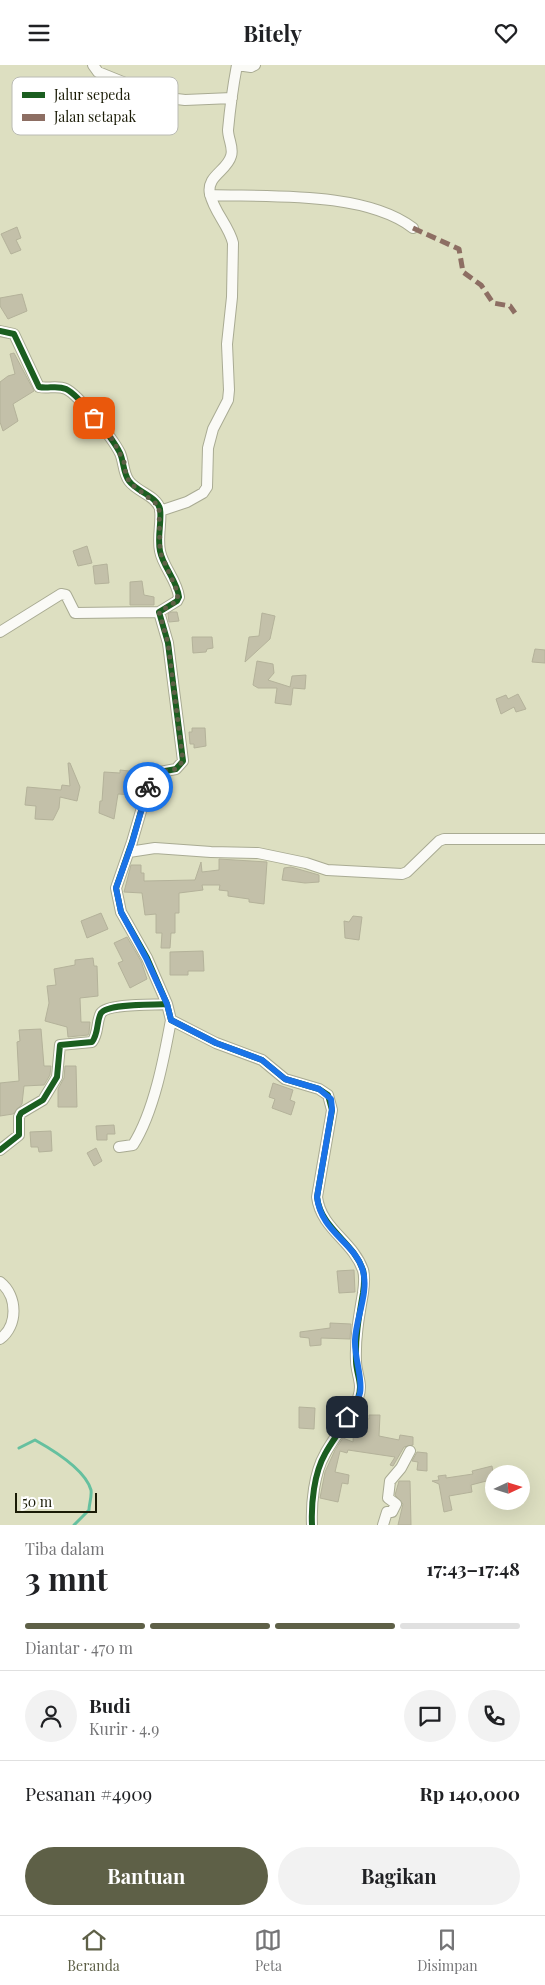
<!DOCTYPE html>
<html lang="id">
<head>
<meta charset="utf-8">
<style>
  body { margin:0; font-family:"Playfair Display",serif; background:#f2f2f2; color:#202124; height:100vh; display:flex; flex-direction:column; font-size:19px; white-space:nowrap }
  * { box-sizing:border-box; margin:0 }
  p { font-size:16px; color:#757577 }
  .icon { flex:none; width:28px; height:28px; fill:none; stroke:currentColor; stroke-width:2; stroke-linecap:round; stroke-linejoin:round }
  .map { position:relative; height:1460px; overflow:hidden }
  .panel { display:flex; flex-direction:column; background:#fff; flex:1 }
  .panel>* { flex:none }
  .needle { width:32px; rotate:86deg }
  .tools { position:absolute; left:485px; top:1400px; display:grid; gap:10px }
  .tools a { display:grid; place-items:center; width:45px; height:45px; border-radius:50%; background:#fff; box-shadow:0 5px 20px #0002; font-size:25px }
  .scale { position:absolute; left:15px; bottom:12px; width:82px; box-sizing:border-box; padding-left:5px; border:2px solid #1a1b06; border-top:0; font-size:14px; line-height:18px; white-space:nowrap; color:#1a1b06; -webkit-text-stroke:4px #fff; paint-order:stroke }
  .pin { position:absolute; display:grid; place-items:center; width:42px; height:42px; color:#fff; margin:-21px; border-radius:10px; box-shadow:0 2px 8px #0006 }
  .courier { position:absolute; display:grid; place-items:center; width:50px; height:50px; margin:-25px; border:4px solid #1a73e8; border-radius:50%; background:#fff; color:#222; box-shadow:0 1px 6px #0007 }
  .overview em { font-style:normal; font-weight:700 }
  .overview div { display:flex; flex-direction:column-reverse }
  .overview { display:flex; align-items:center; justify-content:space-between; height:85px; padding:0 25px }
  h1 { font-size:32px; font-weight:700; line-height:38px }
  .bar { display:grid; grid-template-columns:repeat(4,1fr); gap:8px 5px; align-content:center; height:60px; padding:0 25px }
  .bar i { height:6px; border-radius:4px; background:#e0e0e0 }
  .bar .current { background:#5e6047 }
  .bar p { grid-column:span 4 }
  .line { display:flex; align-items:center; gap:12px; padding:0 25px; border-top:1px solid #e0e0e0 }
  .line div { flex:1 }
  .round { display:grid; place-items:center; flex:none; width:52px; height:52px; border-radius:26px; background:#f2f2f2 }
  .primary-button { display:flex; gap:10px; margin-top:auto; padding:10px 25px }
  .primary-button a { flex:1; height:58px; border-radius:30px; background:#5e6047; color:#fff; font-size:20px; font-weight:700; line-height:58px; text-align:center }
  .primary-button a+a { background:#f2f2f2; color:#202124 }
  header { display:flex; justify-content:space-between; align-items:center; height:65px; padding:0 25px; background:#fff; font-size:22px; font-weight:700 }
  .dock { display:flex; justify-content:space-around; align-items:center; height:70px; border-top:1px solid #e0e0e0; background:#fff; font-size:14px; color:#757577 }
  .dock a { display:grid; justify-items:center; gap:2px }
  .dock .current { color:#5e6047 }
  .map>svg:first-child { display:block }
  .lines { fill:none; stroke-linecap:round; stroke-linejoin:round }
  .stream { stroke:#65c09f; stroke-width:3 }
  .building { fill:#c3c0a9; stroke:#b4b29a }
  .street-casing { stroke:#a9ab93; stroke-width:12 }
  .street { stroke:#fafaf6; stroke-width:10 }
  .quiet { stroke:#8d6e63; stroke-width:5; stroke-dasharray:10 5; stroke-linecap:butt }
  .cycleway-casing { stroke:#fff; stroke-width:9 }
  .cycleway { stroke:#1b5e20; stroke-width:6 }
  .done { stroke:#5e6047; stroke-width:5; stroke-dasharray:0 9 }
  .route { stroke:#1a73e8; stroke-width:6 }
  .key { fill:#fff; stroke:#babbb4; stroke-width:1 }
  .key-label { font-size:14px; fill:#1a1b06 }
</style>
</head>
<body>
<header><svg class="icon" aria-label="menu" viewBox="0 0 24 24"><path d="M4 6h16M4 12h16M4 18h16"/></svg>Bitely<svg class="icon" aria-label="heart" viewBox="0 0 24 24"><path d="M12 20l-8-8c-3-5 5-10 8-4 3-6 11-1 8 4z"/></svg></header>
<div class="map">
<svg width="545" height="1460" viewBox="0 0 545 1460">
  <rect width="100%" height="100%" fill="#dddfc1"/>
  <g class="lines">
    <path class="stream" d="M 19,1383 L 35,1375 C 53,1385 85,1404 91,1425 C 92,1431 89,1440 89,1445 L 74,1460"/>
  </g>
  <path class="building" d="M 17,162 L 21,173 L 16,175 L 21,185 L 11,189 L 1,169 Z
    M 22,229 L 27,246 L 8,254 L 0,241 L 0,233 Z
    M 14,288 L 34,326 L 13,339 L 18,356 L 3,366 L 0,357 L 0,317 L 8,311 L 15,309 L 10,289 Z
    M 87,481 L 92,498 L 78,501 L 73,486 Z
    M 107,499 L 109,518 L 95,519 L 93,501 Z
    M 142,516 L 144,530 L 154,532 L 154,540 L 130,540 L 130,517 Z
    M 171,547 L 177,547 L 179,556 L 169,557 L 168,549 Z
    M 262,548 L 275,551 L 270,574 L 245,597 L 249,572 L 259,571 Z
    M 192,572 L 212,572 L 213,583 L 207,584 L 206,587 L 193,588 Z
    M 535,584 L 545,585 L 545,598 L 532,597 Z
    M 257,596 L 273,599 L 274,608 L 268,615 L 290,622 L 292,611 L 306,610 L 305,624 L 293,623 L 291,640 L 275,638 L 277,623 L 258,623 L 253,620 Z
    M 518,629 L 526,644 L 516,647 L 514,642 L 501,649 L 496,634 L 506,630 L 508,634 Z
    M 192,663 L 205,663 L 206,681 L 194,683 L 194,679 L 190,679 L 189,667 L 192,667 Z
    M 68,698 L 70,698 L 80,722 L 77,736 L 60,732 L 59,743 L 53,755 L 35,754 L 36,741 L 25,740 L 27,722 L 61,725 L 62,720 L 70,721 Z
    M 120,705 L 138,707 L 136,730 L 118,729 L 114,754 L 99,748 L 100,736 L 102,736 L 104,707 L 120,708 Z
    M 219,794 L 267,797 L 264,839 L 249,837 L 249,834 L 228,831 L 228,826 L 219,825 L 220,820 L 202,820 L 203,825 L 179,828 L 179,848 L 175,848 L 175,868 L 171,868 L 170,883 L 161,883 L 162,868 L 156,868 L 156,849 L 145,850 L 142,828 L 124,827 L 131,800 L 141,800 L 141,808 L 144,808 L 144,816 L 195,815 L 201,797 L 202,807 L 219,805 Z
    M 291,802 L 319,810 L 319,817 L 305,818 L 282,815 L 284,803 Z
    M 101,848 L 108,864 L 87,873 L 81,856 Z
    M 353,851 L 362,852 L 359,875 L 345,873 L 344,856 L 349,857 Z
    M 127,872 L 141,896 L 147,914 L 130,923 L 118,898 L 123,896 L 114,878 Z
    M 203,886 L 204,906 L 188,906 L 188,910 L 170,910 L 170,887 Z
    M 93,893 L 94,901 L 97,901 L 98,931 L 80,933 L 81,957 L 90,957 L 89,968 L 88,970 L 68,972 L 67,962 L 45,956 L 49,938 L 47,921 L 56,920 L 54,904 L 75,900 L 75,895 Z
    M 41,964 L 44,1001 L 51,1001 L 50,1010 L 44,1020 L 24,1021 L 22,1039 L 13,1049 L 0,1051 L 0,1018 L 19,1016 L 17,977 L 20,976 L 19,965 Z
    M 65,1001 L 76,1001 L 77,1042 L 58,1042 L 58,1024 L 64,1013 Z
    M 273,1018 L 293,1025 L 290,1035 L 295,1037 L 291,1050 L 272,1043 L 275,1034 L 269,1032 Z
    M 114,1060 L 115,1069 L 107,1069 L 107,1075 L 97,1075 L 96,1061 Z
    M 51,1066 L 52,1086 L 39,1087 L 38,1082 L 31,1082 L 30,1067 Z
    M 96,1083 L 102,1096 L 94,1101 L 87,1088 Z
    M 354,1205 L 355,1227 L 339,1228 L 337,1206 Z
    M 330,1258 L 351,1259 L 350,1274 L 321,1273 L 321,1280 L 310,1281 L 309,1273 L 300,1272 L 300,1267 L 330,1263 Z
    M 299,1342 L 315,1343 L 314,1364 L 299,1363 Z
    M 369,1350 L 380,1350 L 379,1371 L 399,1375 L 400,1370 L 413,1372 L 413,1380 L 404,1382 L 393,1401 L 390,1400 L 395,1392 L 348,1385 L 347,1388 L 340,1386 L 335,1407 L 349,1410 L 348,1419 L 342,1418 L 338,1437 L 320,1433 L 325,1407 L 335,1385 L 343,1373 L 353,1377 L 354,1357 L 356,1352 L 369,1354 Z
    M 417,1387 L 427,1388 L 427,1406 L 417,1405 L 418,1397 L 412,1396 Z
    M 492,1401 L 494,1414 L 471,1420 L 472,1427 L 449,1431 L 452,1445 L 444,1447 L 439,1419 L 432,1416 L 439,1415 L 438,1411 L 446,1410 L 446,1413 L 473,1409 L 472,1406 Z
    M 399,1416 L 410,1416 L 411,1460 L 398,1460 L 403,1439 L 395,1430 Z"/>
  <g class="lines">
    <g class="street-casing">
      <path id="street" d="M 93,0 L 98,7 L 160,32 L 185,35 L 232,33
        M 237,0 L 251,2 L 255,0
        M 210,130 C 268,132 365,126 413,163
        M 0,266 L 14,269 L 39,322 C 48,324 57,320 66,324 C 79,330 113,374 120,388 C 124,397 123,408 129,416 C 137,427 157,431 160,444 C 162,456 157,472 160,486 C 163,502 177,515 179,532 L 177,536 L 159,547 L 168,578 L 183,696 L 176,704 L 160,707 L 148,722 L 132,777 L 116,823 L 121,847 L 147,893 L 167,939
        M 160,446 L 187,437 L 203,428 L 207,422 L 208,383 L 213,364 L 228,335 L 229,325 L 227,279 L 232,232 L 233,178 C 229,161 214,147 210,129 C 206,111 227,106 231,91 C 234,83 228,74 228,65 C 230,43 233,21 237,0
        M 0,567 L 61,529 L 66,530 L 75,548 L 159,547
        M 129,787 L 155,783 L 211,787 L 258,788 L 306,798 L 327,805 L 402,809 L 407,807 L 439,776 L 444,774 L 545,774
        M 119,1082 L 133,1080 C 154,1047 164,993 171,955
        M 0,1085 L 19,1070 L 19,1052 L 21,1048 L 43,1035 L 57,1012 L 60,980 L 92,977 C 99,968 96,957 101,948 C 108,938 155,940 167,939 L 171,955 L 216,978 L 262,995 L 285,1014 L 319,1024 L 328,1030 L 332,1045 L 317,1132 C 321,1164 353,1176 363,1205 C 365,1212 364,1221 363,1228 C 359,1251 355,1273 356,1296 C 356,1305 360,1314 360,1322 C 360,1343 334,1371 325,1389 C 314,1408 311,1439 312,1460
        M 0,1217 C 18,1231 18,1261 0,1274
        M 383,1460 L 387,1447 L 392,1447 L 396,1439 L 388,1433 L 390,1416 L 401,1403 L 410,1386"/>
    </g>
    <use href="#street" class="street"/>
    <path class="quiet" d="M 413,163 L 459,184 L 463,207 L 481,220 L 493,238 L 510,241 L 515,248"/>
    <g class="cycleway-casing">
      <path id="cycleway" d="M 0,266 L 14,269 L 39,322 C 48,324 57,320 66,324 C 79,330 113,374 120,388 C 124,397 123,408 129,416 C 137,427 157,431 160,444 C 162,456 157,472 160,486 C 163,502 177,515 179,532 L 177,536 L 159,547 L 168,578 L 183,696 L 176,704 L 160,707 L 148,722 L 132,777 L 116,823 L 121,847 L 147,893 L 167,939
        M 0,1085 L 19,1070 L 19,1052 L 21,1048 L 43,1035 L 57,1012 L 60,980 L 92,977 C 99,968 96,957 101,948 C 108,938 155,940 167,939 L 171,955 L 216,978 L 262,995 L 285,1014 L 319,1024 L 328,1030 L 332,1045 L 317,1132 C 321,1164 353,1176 363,1205 C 365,1212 364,1221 363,1228 C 359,1251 355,1273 356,1296 C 356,1305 360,1314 360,1322 C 360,1343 334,1371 325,1389 C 314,1408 311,1439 312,1460"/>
    </g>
    <use href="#cycleway" class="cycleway"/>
  </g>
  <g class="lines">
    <path class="done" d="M 94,353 L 113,375 L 124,397 L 126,410 L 130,418 L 159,441 L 160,487 L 178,528 L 177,536 L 159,547 L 168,578 L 183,696 L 176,704 L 160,707 L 148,722"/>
    <path class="route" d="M 148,722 L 132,778 L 116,823 L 121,847 L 146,893 L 167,939 L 171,955 L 216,978 L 262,995 L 285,1014 L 319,1024 L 331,1034 L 332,1044 L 317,1132 C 321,1168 355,1177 363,1206 C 369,1227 356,1253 355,1275 C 354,1292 363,1313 360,1328 C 358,1337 352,1345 347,1352"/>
  </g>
  <rect x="12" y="12" width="166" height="58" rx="8" class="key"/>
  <rect x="22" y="27" width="23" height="6" fill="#1b5e20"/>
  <rect x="22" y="49" width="23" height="7" fill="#8d6e63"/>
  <g class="key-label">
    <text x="54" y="35">Jalur sepeda</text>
    <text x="54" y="57">Jalan setapak</text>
  </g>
</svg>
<div class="tools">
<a><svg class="needle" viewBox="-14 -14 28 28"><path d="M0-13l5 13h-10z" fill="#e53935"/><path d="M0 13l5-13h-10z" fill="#757577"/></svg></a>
</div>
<div class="scale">50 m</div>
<div class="pin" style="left:94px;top:353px;background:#ea580c"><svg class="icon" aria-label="bag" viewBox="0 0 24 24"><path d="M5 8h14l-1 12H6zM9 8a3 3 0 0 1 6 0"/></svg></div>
<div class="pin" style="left:347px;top:1352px;background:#1f2937"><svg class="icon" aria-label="home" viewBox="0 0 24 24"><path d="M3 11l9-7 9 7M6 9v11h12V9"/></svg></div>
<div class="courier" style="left:148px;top:722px"><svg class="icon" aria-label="bike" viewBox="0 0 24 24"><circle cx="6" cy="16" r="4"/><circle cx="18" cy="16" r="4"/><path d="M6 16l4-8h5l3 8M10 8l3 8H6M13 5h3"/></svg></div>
</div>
<section class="panel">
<div class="overview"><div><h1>3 mnt</h1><p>Tiba dalam</p></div><em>17:43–17:48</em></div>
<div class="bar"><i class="current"></i><i class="current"></i><i class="current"></i><i></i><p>Diantar · 470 m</p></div>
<div class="line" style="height:90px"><a class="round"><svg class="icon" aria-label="person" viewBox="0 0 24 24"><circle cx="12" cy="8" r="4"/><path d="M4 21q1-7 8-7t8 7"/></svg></a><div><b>Budi</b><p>Kurir · 4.9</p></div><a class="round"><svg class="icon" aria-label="chat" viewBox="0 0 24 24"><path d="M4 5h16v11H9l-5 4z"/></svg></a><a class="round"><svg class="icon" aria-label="phone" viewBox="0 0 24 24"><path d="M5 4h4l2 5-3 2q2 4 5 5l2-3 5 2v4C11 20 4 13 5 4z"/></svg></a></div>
<div class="line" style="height:65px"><div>Pesanan #4909</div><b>Rp 140,000</b></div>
<div class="primary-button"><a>Bantuan</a><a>Bagikan</a></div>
</section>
<nav class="dock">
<a class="current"><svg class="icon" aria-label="home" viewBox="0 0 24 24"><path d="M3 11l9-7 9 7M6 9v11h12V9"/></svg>Beranda</a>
<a><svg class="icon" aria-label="map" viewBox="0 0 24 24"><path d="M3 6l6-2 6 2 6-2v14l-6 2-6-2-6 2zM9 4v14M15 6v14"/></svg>Peta</a>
<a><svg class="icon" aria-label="saved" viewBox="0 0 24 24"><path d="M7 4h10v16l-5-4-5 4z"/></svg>Disimpan</a>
</nav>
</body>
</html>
